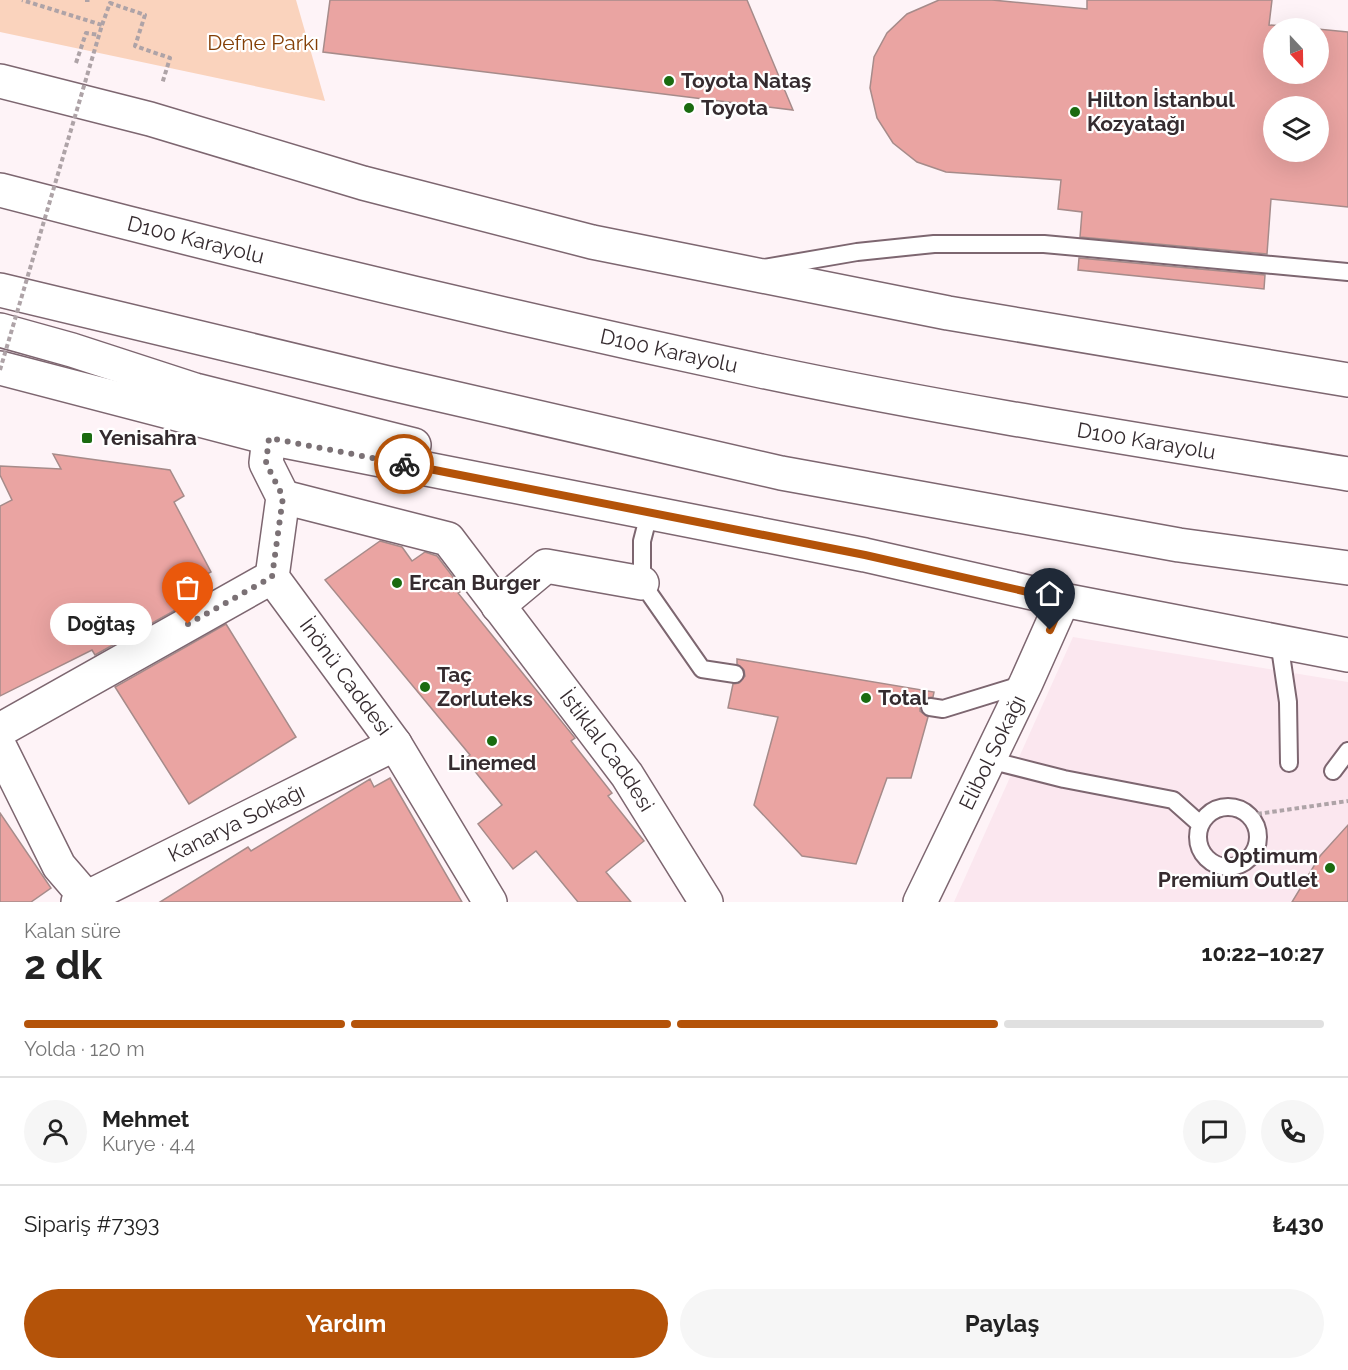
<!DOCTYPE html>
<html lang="tr">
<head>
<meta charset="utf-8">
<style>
  body { margin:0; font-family:Raleway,sans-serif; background:#f6f6f6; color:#222; height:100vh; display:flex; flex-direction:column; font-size:22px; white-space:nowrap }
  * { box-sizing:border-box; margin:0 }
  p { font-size:20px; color:#767676 }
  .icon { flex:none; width:33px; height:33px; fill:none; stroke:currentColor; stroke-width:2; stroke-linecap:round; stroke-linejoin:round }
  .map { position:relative; height:902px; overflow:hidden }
  .panel { display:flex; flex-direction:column; background:#fff; flex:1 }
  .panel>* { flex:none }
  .needle { width:39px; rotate:158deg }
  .tools { position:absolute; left:1263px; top:18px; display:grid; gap:12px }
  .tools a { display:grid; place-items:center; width:66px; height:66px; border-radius:50%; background:#fff; box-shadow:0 6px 24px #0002; font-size:30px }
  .pin { position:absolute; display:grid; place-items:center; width:51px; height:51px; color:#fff; margin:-62px -26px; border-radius:50% 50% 50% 0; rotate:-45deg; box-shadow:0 0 6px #0007 }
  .pin .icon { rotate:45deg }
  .courier { position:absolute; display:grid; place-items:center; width:60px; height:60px; margin:-30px; border:4px solid #b45309; border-radius:50%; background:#fff; color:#222; box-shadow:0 2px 8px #0007 }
  .bubble { position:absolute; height:42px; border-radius:21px; background:#fff; box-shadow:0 6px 24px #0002; font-size:20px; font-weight:700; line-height:42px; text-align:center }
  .head em { font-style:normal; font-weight:700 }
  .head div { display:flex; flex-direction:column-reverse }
  .head { display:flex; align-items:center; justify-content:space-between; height:102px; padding:0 24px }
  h1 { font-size:39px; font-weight:700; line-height:45px }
  .bar { display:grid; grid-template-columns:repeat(4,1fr); gap:9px 6px; align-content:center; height:72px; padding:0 24px }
  .bar i { height:8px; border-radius:4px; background:#e0e0e0 }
  .bar .active { background:#b45309 }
  .bar p { grid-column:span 4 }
  .line { display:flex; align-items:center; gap:15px; padding:0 24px; border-top:2px solid #e0e0e0 }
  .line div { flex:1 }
  .round { display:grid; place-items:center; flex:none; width:63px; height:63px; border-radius:32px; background:#f6f6f6 }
  .cta { display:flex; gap:12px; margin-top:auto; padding:12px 24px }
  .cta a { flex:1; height:69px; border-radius:36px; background:#b45309; color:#fff; font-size:24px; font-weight:700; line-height:69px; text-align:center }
  .cta a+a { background:#f6f6f6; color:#222 }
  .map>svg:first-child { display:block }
  .built { fill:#fbe7ef }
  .green { fill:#fad3bd }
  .building { fill:#eaa4a2; stroke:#a68b8a; stroke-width:1.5; fill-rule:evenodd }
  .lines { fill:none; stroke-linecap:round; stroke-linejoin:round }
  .lane-casing { stroke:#7d6670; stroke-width:20 }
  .street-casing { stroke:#7d6670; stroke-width:36 }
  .highway-casing { stroke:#7d6670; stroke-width:36 }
  .path { stroke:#aea3a7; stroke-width:4; stroke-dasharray:4.5 3; stroke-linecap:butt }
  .lane { stroke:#fff; stroke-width:16 }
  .street { stroke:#fff; stroke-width:33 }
  .highway { stroke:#fff; stroke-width:33 }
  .path-bridge { stroke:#aea3a7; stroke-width:4; stroke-dasharray:4.5 3; stroke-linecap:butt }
  .done { stroke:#7b7175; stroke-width:6; stroke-dasharray:0 10.8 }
  .route { stroke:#b45309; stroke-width:8 }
  .poi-dot { fill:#1a6b10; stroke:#fff; stroke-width:2 }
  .labels { text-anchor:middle; stroke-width:4.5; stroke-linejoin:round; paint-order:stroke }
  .park-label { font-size:21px; fill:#843f06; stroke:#fff }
  .poi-label { font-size:21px; font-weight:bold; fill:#352b2f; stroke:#fff; text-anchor:start }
  .street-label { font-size:21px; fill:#352b2f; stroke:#fff }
</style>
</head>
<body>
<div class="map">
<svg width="1348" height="902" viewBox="0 0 1348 902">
  <rect width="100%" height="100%" fill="#fef3f7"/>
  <path class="built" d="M 1073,637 L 1348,682 L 1348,902 L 954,902 Z"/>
  <path class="green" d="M 0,0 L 296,0 L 325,101 L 0,32 Z"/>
  <path class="building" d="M 330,0 L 747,0 L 793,110 L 323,52 Z
    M 939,0 L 992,0 L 1087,9 L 1087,0 L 1272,0 L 1269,25 L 1314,28 L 1274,28 L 1274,74 L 1318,74 L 1318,29 L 1348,32 L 1348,207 L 1271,199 L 1267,254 L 1080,237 L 1082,212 L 1058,209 L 1061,180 L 946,172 L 917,162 L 893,143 L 877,118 L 870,88 L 874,57 L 887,33 L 907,14 ZM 1274,106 L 1318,106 L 1318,152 L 1274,152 Z
    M 1079,258 L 1265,275 L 1264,289 L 1078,270 Z
    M 53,454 L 170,470 L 184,496 L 174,502 L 211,572 L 197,579 L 206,593 L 95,655 L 92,650 L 0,696 L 0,506 L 12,500 L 0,475 L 0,466 L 61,469 Z
    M 380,541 L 402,547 L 412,561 L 425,552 L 437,556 L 463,590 L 458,593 L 575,738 L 571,741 L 612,793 L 608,796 L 644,841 L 606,872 L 631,902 L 578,902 L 536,851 L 513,869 L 478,824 L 502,805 L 465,759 L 470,755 L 325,580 Z
    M 226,624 L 296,737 L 189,804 L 115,687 Z
    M 737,659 L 934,692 L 933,697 L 926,698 L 920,705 L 920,711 L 928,717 L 911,778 L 887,778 L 856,864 L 802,856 L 754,805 L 778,717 L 728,708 L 733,684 L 739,683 L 745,676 L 744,670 L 737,664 Z
    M 390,778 L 462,902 L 160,902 L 248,847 L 251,851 L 370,779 L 374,787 Z
    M 0,813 L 51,888 L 31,902 L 0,902 Z
    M 1348,825 L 1348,902 L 1292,902 L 1320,856 Z"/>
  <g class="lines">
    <g class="lane-casing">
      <path id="lane" d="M 764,268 L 857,252 L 934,244 L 1044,244 L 1348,272
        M 649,514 L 642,541 L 642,583 L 702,669 L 735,674
        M 1279,641 L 1288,702 L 1289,763
        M 930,707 L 943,709 L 1024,684
        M 989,760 L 1064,779 L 1173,800 L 1200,824
        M 1333,771 L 1348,751
        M1198 837a30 30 0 1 1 60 0a30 30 0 1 1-60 0Z"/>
    </g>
    <g class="street-casing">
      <g id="street">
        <path id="s1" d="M 269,438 L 266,463 L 283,497 L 272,577 L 395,744 L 490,902"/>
        <path id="s2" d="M 283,497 L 448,539 L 627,775 L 706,902"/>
        <path d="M 498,606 L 546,566 L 642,583"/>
        <path d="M 0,730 L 272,577"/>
        <path d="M 0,747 L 59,866 L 90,902"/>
        <path id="s3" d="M 78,902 L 395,744"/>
        <path id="s4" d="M 920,902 L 1026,683 L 1063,600"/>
      </g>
    </g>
    <g class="highway-casing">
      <g id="highway">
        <path d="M 0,81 L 150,119 L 363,183 L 592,242 L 948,313 L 1348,380"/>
        <path id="s5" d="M 0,190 C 252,256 507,317 761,371 C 956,412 1152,442 1348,474"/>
        <path d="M 0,290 L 384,382 L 781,473 L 1179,545 L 1348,568"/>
        <path d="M 0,330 L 72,350 L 195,390 L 414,445"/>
        <path d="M 0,368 L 269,438 L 865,555 L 1063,600 L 1348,655"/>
      </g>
    </g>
    <path class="path" d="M 85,0 L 92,0
      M 102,25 L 110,3 L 145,15 L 135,46 L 170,58 L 162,84
      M 76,63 L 86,33 L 99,35
      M 1250,815 L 1348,801"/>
    <use href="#lane" class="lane"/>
    <use href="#street" class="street"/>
    <use href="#highway" class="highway"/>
    <path class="path-bridge" d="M 0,370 L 102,25 L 22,0"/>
  </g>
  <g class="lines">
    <path class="done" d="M 188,624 L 272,577 L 283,497 L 266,463 L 269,438 L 404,464"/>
    <path class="route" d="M 404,464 L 865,555 L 1063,600 L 1050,630"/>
  </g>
  <g class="poi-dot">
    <circle cx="669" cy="81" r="6"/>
    <circle cx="689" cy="108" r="6"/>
    <circle cx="1075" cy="112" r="6"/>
    <rect x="81" y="432" width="12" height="12" rx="3"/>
    <circle cx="397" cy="583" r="6"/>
    <circle cx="425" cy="687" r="6"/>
    <circle cx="866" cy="698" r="6"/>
    <circle cx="492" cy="741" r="6"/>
    <circle cx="1330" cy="868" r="6"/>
  </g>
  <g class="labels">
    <g class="park-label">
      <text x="263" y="50">Defne Parkı</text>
    </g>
    <g class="poi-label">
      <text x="681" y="88">Toyota Nataş</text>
      <text x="1087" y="107">Hilton İstanbul<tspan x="1087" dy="24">Kozyatağı</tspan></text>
      <text x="701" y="115">Toyota</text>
      <text x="99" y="445">Yenisahra</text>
      <text x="409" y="590">Ercan Burger</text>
      <text x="437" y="682">Taç<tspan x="437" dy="24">Zorluteks</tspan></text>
      <text x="878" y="705">Total</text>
      <text x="492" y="770" text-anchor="middle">Linemed</text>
      <text x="1318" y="863" text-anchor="end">Optimum<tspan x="1318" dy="24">Premium Outlet</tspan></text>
    </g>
    <g class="street-label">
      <text dy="7" stroke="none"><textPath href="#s5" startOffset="202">D100 Karayolu</textPath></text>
      <text dy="7" stroke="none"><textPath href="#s5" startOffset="688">D100 Karayolu</textPath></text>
      <text dy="7" stroke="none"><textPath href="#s5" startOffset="1174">D100 Karayolu</textPath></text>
      <text dy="7" stroke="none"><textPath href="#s1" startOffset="268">İnönü Caddesi</textPath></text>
      <text dy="7" stroke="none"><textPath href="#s2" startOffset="435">İstiklal Caddesi</textPath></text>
      <text dy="7" stroke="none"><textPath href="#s4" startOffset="166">Elibol Sokağı</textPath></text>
      <text dy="7" stroke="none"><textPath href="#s3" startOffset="177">Kanarya Sokağı</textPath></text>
    </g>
  </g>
</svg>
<div class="tools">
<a><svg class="needle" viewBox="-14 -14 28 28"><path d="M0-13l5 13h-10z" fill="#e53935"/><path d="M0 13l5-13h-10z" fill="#767676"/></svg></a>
<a><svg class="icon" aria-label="layers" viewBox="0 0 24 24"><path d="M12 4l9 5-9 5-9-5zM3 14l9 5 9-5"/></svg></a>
</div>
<div class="pin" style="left:188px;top:624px;background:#ea580c"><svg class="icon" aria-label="bag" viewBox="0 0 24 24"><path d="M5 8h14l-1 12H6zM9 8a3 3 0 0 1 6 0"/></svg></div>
<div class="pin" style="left:1050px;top:630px;background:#1f2937"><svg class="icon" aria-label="home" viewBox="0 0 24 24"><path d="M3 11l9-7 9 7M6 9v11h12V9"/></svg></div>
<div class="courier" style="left:404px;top:464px"><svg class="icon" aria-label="bike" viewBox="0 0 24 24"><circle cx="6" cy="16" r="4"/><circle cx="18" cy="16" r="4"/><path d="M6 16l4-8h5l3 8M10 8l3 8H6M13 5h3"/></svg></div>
<div class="bubble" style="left:50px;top:603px;width:102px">Doğtaş</div>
</div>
<section class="panel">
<div class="head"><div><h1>2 dk</h1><p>Kalan süre</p></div><em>10:22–10:27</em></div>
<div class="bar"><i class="active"></i><i class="active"></i><i class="active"></i><i></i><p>Yolda · 120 m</p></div>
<div class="line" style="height:108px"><a class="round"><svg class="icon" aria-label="person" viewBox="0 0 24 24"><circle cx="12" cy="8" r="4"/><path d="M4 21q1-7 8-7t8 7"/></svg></a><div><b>Mehmet</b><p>Kurye · 4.4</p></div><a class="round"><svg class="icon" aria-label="chat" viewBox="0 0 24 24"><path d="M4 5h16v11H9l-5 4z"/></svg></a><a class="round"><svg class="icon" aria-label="phone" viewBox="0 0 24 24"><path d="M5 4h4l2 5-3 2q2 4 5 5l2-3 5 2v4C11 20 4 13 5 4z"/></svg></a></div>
<div class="line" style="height:78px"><div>Sipariş #7393</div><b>₺430</b></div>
<div class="cta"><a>Yardım</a><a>Paylaş</a></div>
</section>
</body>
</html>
